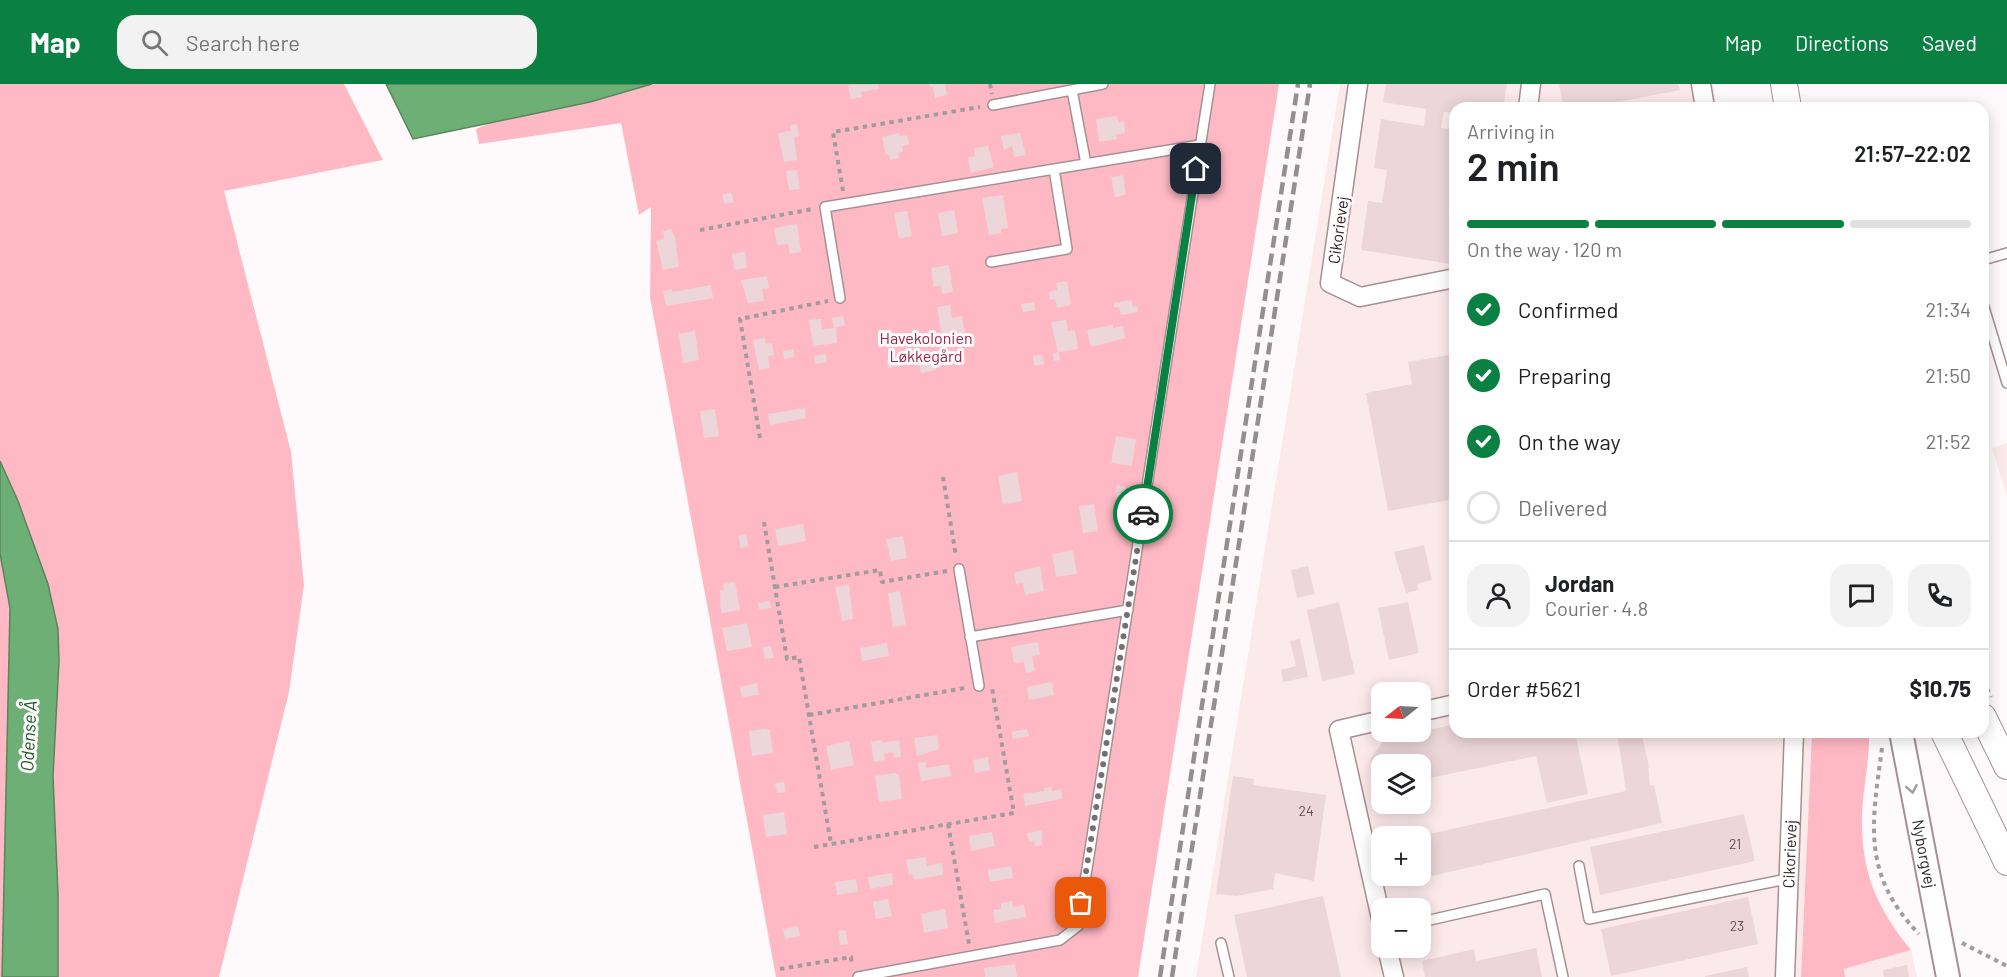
<!DOCTYPE html>
<html lang="en">
<head>
<meta charset="utf-8">
<style>
  body { margin:0; font-family:Barlow,sans-serif; background:#f2f2f2; color:#202124; height:100vh; display:flex; flex-direction:column; font-size:22px; white-space:nowrap }
  * { box-sizing:border-box; margin:0 }
  p { font-size:20px; color:#757577 }
  .icon { flex:none; width:33px; height:33px; fill:none; stroke:currentColor; stroke-width:2; stroke-linecap:round; stroke-linejoin:round }
  .map { position:relative; flex:1; overflow:hidden }
  .panel { position:absolute; left:1449px; top:18px; width:540px; height:636px; display:flex; flex-direction:column; background:#fff; border-radius:18px; box-shadow:0 3px 15px #0003 }
  .panel>* { flex:none }
  .needle { width:39px; rotate:252deg }
  .controls { position:absolute; left:1371px; top:598px; display:grid; gap:12px }
  .controls a { display:grid; place-items:center; width:60px; height:60px; border-radius:12px; background:#fff; box-shadow:0 3px 15px #0003; font-size:30px }
  .pin { position:absolute; display:grid; place-items:center; width:51px; height:51px; color:#fff; margin:-26px; border-radius:12px; box-shadow:0 3px 9px #0006 }
  .courier { position:absolute; display:grid; place-items:center; width:60px; height:60px; margin:-30px; border:4px solid #0b8043; border-radius:50%; background:#fff; color:#222; box-shadow:0 2px 8px #0007 }
  .headline em { font-style:normal; font-weight:600 }
  .headline div { display:flex; flex-direction:column-reverse }
  .headline { display:flex; align-items:center; justify-content:space-between; height:102px; padding:0 18px }
  h1 { font-size:39px; font-weight:600; line-height:45px }
  .bar { display:grid; grid-template-columns:repeat(4,1fr); gap:9px 6px; align-content:center; height:72px; padding:0 18px }
  .bar i { height:8px; border-radius:4px; background:#e0e0e0 }
  .bar .selected { background:#0b8043 }
  .bar p { grid-column:span 4 }
  .line { display:flex; align-items:center; gap:15px; padding:0 18px; border-top:2px solid #e0e0e0 }
  .line div { flex:1 }
  .round { display:grid; place-items:center; flex:none; width:63px; height:63px; border-radius:18px; background:#f2f2f2 }
  ol { padding:0 18px; list-style:none }
  li { display:flex; align-items:center; gap:18px; height:66px }
  li p { margin-inline-start:auto }
  li .icon { padding:6px; border-radius:50%; background:#0b8043; color:#fff; stroke-width:4 }
  li:last-child { color:#757577 }
  li i { width:33px; height:33px; border:3px solid #e0e0e0; border-radius:50% }
  header { display:flex; align-items:center; gap:36px; box-sizing:border-box; height:84px; padding:0 30px; background:#0b8043; color:#fff }
  header strong { font-size:28px }
  nav { display:flex; gap:33px; margin-inline-start:auto; font-size:21px }
  .search { width:420px; height:54px; background:#f2f2f2; display:flex; align-items:center; gap:15px; box-sizing:border-box; padding:0 21px; border-radius:18px; color:#757577; font-size:22px }
  .map>svg:first-child { display:block }
  .built { fill:#fce9eb; fill-rule:evenodd }
  .green { fill:#ffb9c5 }
  .water { fill:#6daf74; stroke:#5a855c; stroke-width:1.5 }
  .building { fill:#ecd6d9 }
  .lines { fill:none; stroke-linecap:round; stroke-linejoin:round }
  .service-casing { stroke:#a59093; stroke-width:12 }
  .minor-casing { stroke:#a59093; stroke-width:21 }
  .tertiary-casing { stroke:#a59093; stroke-width:26 }
  .secondary-casing { stroke:#a59093; stroke-width:28 }
  .path { stroke:#a29c9d; stroke-width:4; stroke-dasharray:4.5 4.5; stroke-linecap:butt }
  .service { stroke:#fff; stroke-width:9 }
  .minor { stroke:#fff; stroke-width:18 }
  .tertiary { stroke:#fff; stroke-width:22 }
  .secondary { stroke:#fff; stroke-width:26 }
  .rail { stroke:#948e8f; stroke-width:4.5; stroke-dasharray:12 6; stroke-linecap:butt }
  .oneway { stroke:#a09c9d }
  .done { stroke:#766f70; stroke-width:6; stroke-dasharray:0 10.8 }
  .route { stroke:#0b8043; stroke-width:8 }
  .labels { text-anchor:middle; stroke-width:6; stroke-linejoin:round; paint-order:stroke }
  .number-label { font-size:14px; fill:#5c5052 }
  .street-label { font-size:16px; fill:#2c2425; stroke:#fef9fa }
  .park-label { font-size:16px; fill:#932c48; stroke:#fef9fa }
  .water-label { font-size:18px; font-style:italic; fill:#175d26; stroke:#fef9fa }
</style>
</head>
<body>
<header>
<strong>Map</strong>
<div class="search"><svg class="icon" aria-label="search" viewBox="0 0 24 24"><circle cx="10" cy="10" r="6"/><path d="M15 15l6 6"/></svg>Search here</div>
<nav><a>Map</a><a>Directions</a><a>Saved</a></nav>
</header>
<div class="map">
<svg width="2007" height="893" viewBox="0 0 2007 893">
  <rect width="100%" height="100%" fill="#fef9fa"/>
  <path class="built" d="M 1340,0 L 1713,0 L 1717,24 L 1455,24 L 1455,648 L 1812,648 L 1801,893 L 1196,893 ZM 1382,609 L 1420,609 L 1420,648 L 1382,648 ZM 1382,681 L 1420,681 L 1420,720 L 1382,720 ZM 1382,753 L 1420,753 L 1420,792 L 1382,792 ZM 1382,825 L 1420,825 L 1420,864 L 1382,864 Z
    M 2007,359 L 2007,412 L 1992,364 Z
    M 1911,866 L 1917,893 L 1845,893 L 1844,885 Z"/>
  <path class="green" d="M 0,0 L 344,0 L 383,76 L 224,107 L 291,368 L 304,501 L 289,608 L 219,893 L 58,893 L 58,810 L 53,692 L 59,577 L 58,545 L 48,500 L 18,417 L 0,377 Z
    M 582,0 L 1279,0 L 1138,893 L 776,893 L 650,213 L 651,123 L 639,131 L 621,39 L 479,60 L 476,45 Z
    M 0,470 L 10,524 L 2,893 L 0,893 Z
    M 1812,648 L 1869,648 C 1870,676 1863,703 1862,731 C 1861,788 1876,823 1911,866 L 1844,885 L 1845,893 L 1801,893 Z"/>
  <path class="water" d="M 386,0 L 652,0 L 590,18 L 413,55 Z
    M 0,377 L 18,417 L 48,500 L 58,545 L 59,577 L 53,692 L 58,810 L 58,893 L 2,893 L 10,524 L 0,470 Z"/>
  <path class="building" d="M 878,0 L 879,5 L 861,8 L 862,13 L 851,15 L 848,1 Z
    M 929,0 L 945,0 L 947,11 L 935,14 L 933,3 L 930,3 Z
    M 1386,0 L 1507,0 L 1503,24 L 1455,24 L 1455,29 L 1444,28 L 1441,44 L 1455,46 L 1455,97 L 1448,129 L 1455,130 L 1451,180 L 1361,166 L 1368,117 L 1382,119 L 1387,86 L 1374,84 L 1381,35 L 1424,42 L 1426,25 L 1383,18 Z
    M 1559,0 L 1678,0 L 1680,6 L 1587,24 L 1564,24 Z
    M 1117,32 L 1119,38 L 1124,37 L 1125,49 L 1116,51 L 1117,55 L 1099,58 L 1096,35 Z
    M 797,40 L 799,52 L 794,53 L 797,76 L 784,78 L 778,49 L 791,47 L 790,41 Z
    M 899,49 L 900,52 L 907,51 L 909,60 L 902,62 L 903,68 L 898,69 L 899,74 L 890,76 L 889,70 L 886,71 L 882,53 Z
    M 1020,49 L 1026,71 L 1014,73 L 1012,62 L 1004,66 L 1001,52 Z
    M 988,62 L 994,83 L 971,89 L 968,73 L 975,72 L 974,64 Z
    M 797,86 L 800,105 L 789,106 L 786,87 Z
    M 1123,91 L 1126,111 L 1115,113 L 1111,93 Z
    M 731,108 L 734,118 L 725,120 L 722,111 Z
    M 1003,111 L 1008,144 L 1001,145 L 1001,149 L 989,151 L 982,114 Z
    M 954,126 L 958,149 L 942,152 L 938,129 Z
    M 907,127 L 912,152 L 899,155 L 894,129 Z
    M 797,140 L 801,168 L 790,170 L 788,160 L 777,161 L 774,144 Z
    M 671,145 L 675,153 L 679,183 L 663,186 L 656,157 L 664,155 L 663,147 Z
    M 745,168 L 747,184 L 735,186 L 732,170 Z
    M 949,181 L 953,208 L 942,210 L 941,201 L 934,203 L 931,184 Z
    M 767,192 L 769,204 L 762,205 L 764,217 L 748,219 L 741,196 Z
    M 1067,197 L 1071,221 L 1057,224 L 1055,215 L 1050,216 L 1049,208 L 1057,206 L 1056,199 Z
    M 711,201 L 713,214 L 666,222 L 663,207 L 672,205 L 672,208 Z
    M 1131,216 L 1133,223 L 1137,222 L 1138,228 L 1121,231 L 1119,223 L 1114,224 L 1114,219 Z
    M 1034,218 L 1035,226 L 1023,228 L 1021,220 Z
    M 950,221 L 952,234 L 962,232 L 965,249 L 942,253 L 937,223 Z
    M 843,232 L 845,241 L 834,244 L 832,234 Z
    M 821,235 L 822,245 L 836,244 L 837,259 L 813,262 L 809,236 Z
    M 1066,236 L 1068,247 L 1075,246 L 1078,265 L 1059,268 L 1060,276 L 1054,277 L 1053,269 L 1058,268 L 1051,238 Z
    M 1113,241 L 1113,244 L 1123,242 L 1125,254 L 1091,263 L 1087,246 Z
    M 695,247 L 699,276 L 683,279 L 679,250 Z
    M 765,254 L 766,260 L 772,259 L 774,271 L 768,272 L 770,284 L 759,286 L 753,256 Z
    M 793,265 L 795,273 L 784,275 L 783,267 Z
    M 933,268 L 936,286 L 921,289 L 919,280 L 913,281 L 911,270 Z
    M 826,270 L 827,278 L 816,280 L 814,272 Z
    M 1455,270 L 1455,415 L 1388,427 L 1366,309 L 1412,300 L 1408,278 Z
    M 1042,271 L 1044,280 L 1034,282 L 1033,272 Z
    M 899,274 L 900,282 L 888,284 L 887,276 Z
    M 805,324 L 806,334 L 770,341 L 768,330 Z
    M 715,325 L 719,352 L 704,354 L 700,327 Z
    M 1116,352 L 1136,355 L 1132,382 L 1111,379 Z
    M 1017,388 L 1022,417 L 1003,420 L 998,392 Z
    M 1117,401 L 1126,403 L 1124,414 L 1115,413 Z
    M 1094,420 L 1098,447 L 1083,449 L 1079,422 Z
    M 803,440 L 806,457 L 778,462 L 775,445 Z
    M 746,450 L 748,462 L 741,464 L 738,452 Z
    M 903,452 L 907,474 L 891,477 L 886,455 Z
    M 1424,461 L 1432,496 L 1417,500 L 1419,506 L 1406,509 L 1394,468 Z
    M 1073,466 L 1077,490 L 1056,493 L 1052,470 Z
    M 1040,482 L 1044,507 L 1025,511 L 1023,499 L 1016,500 L 1014,489 Z
    M 1308,482 L 1315,510 L 1297,514 L 1291,486 Z
    M 735,498 L 740,526 L 721,529 L 720,506 L 724,506 L 723,500 Z
    M 849,501 L 853,535 L 842,537 L 835,503 Z
    M 900,507 L 906,541 L 893,543 L 888,509 Z
    M 769,517 L 771,524 L 759,526 L 758,519 Z
    M 1339,518 L 1355,590 L 1322,597 L 1307,526 Z
    M 1408,518 L 1419,569 L 1389,576 L 1378,524 Z
    M 747,539 L 752,563 L 727,567 L 722,544 Z
    M 1455,540 L 1455,564 L 1454,564 L 1449,542 Z
    M 1300,555 L 1308,593 L 1283,598 L 1281,586 L 1296,582 L 1290,557 Z
    M 1038,558 L 1040,571 L 1032,572 L 1035,587 L 1026,589 L 1024,578 L 1014,579 L 1011,563 Z
    M 887,559 L 889,572 L 862,577 L 860,564 Z
    M 771,562 L 774,574 L 765,575 L 763,563 Z
    M 1052,598 L 1054,611 L 1029,616 L 1027,603 Z
    M 757,599 L 759,611 L 742,613 L 740,603 Z
    M 1455,640 L 1455,648 L 1575,648 L 1588,710 L 1547,719 L 1536,672 L 1420,696 L 1420,681 L 1382,681 L 1382,705 L 1377,706 L 1370,675 L 1384,656 Z
    M 764,645 L 770,646 L 773,669 L 752,672 L 749,647 Z
    M 1027,645 L 1029,652 L 1013,655 L 1012,648 Z
    M 1617,648 L 1641,648 L 1648,678 L 1650,702 L 1654,701 L 1662,739 L 1393,801 L 1391,792 L 1420,792 L 1420,752 L 1626,707 Z
    M 937,651 L 939,665 L 917,672 L 914,654 Z
    M 882,656 L 883,659 L 899,656 L 901,673 L 894,674 L 893,668 L 884,670 L 885,676 L 874,678 L 871,658 Z
    M 849,657 L 854,681 L 831,686 L 826,662 Z
    M 988,673 L 990,686 L 975,689 L 973,676 Z
    M 926,678 L 926,684 L 949,680 L 951,692 L 921,697 L 918,679 Z
    M 895,689 L 899,691 L 902,715 L 879,718 L 875,692 Z
    M 1233,692 L 1254,695 L 1253,701 L 1326,711 L 1314,797 L 1275,789 L 1273,805 L 1237,812 L 1216,810 Z
    M 784,698 L 786,708 L 777,709 L 775,699 Z
    M 1051,703 L 1052,707 L 1061,705 L 1062,715 L 1025,722 L 1023,710 L 1044,707 L 1044,704 Z
    M 784,728 L 787,750 L 766,753 L 763,731 Z
    M 1744,730 L 1755,777 L 1600,811 L 1590,763 Z
    M 1042,746 L 1042,761 L 1035,763 L 1034,757 L 1029,758 L 1027,749 Z
    M 992,748 L 995,762 L 971,767 L 969,752 Z
    M 926,773 L 927,782 L 942,779 L 943,791 L 914,796 L 913,790 L 909,791 L 906,776 Z
    M 1011,782 L 1013,794 L 990,798 L 988,786 Z
    M 892,789 L 893,801 L 870,805 L 868,793 Z
    M 856,795 L 858,808 L 837,811 L 835,798 Z
    M 1323,812 L 1341,893 L 1247,893 L 1234,831 Z
    M 1748,813 L 1758,860 L 1611,892 L 1601,845 Z
    M 888,815 L 892,832 L 876,835 L 873,818 Z
    M 1012,817 L 1013,823 L 1024,821 L 1026,833 L 995,839 L 993,826 L 1001,825 L 1001,819 Z
    M 945,825 L 948,844 L 924,849 L 921,830 Z
    M 798,842 L 800,852 L 785,855 L 783,845 Z
    M 846,846 L 848,860 L 840,861 L 838,847 Z
    M 1536,864 L 1542,893 L 1425,893 L 1422,877 L 1474,865 L 1476,877 Z
    M 1015,880 L 1017,893 L 985,893 L 984,884 Z
    M 1907,881 L 1909,893 L 1884,893 L 1883,886 Z
    M 1747,883 L 1749,893 L 1705,893 L 1705,892 Z"/>
  <g class="lines">
    <g class="service-casing">
      <path id="service" d="M 1072,6 L 1086,80
        M 993,21 L 1103,0
        M 1983,176 L 2007,169
        M 991,178 L 1067,165 L 1054,85
        M 840,214 L 825,123 L 1200,61
        M 1983,220 L 2007,299
        M 959,485 L 979,602
        M 970,553 L 1128,526
        M 1579,782 L 1589,835 L 1787,795
        M 1421,838 L 1545,810 L 1563,893
        M 1221,859 L 1229,893
        M 858,893 L 1060,856 L 1078,842 L 1210,0"/>
    </g>
    <g class="minor-casing">
      <g id="minor">
        <path d="M 1358,0 L 1330,199 L 1360,213 L 1455,194"/>
        <path d="M 1701,0 L 1705,24"/>
        <path d="M 1528,24 L 1531,0"/>
        <path d="M 1420,628 L 1455,620"/>
        <path d="M 1382,636 L 1339,646 L 1382,839"/>
        <path d="M 1387,864 L 1394,893"/>
        <path id="s1" d="M 1785,893 L 1794,648"/>
      </g>
    </g>
    <g class="tertiary-casing">
      <g id="tertiary">
        <path id="s2" d="M 1901,648 L 1948,893"/>
      </g>
    </g>
    <g class="secondary-casing">
      <path id="secondary" d="M 1784,0 L 1788,24
        M 1983,633 L 2007,682
        M 1944,648 L 2007,778"/>
    </g>
    <path class="path" d="M 990,0 L 992,10
      M 843,107 L 833,48 L 980,23
      M 700,146 L 813,125
      M 760,354 L 740,235 L 828,217
      M 943,393 L 956,472
      M 764,438 L 787,575 L 799,573 L 831,760
      M 775,503 L 880,486 L 882,498 L 947,487
      M 1983,596 L 1991,613
      M 809,631 L 965,604
      M 1882,664 C 1872,739 1861,790 1919,850
      M 948,740 L 969,860
      M 814,763 L 1014,729 L 992,604
      M 1962,859 L 2007,882
      M 780,885 L 851,873 L 852,882"/>
    <use href="#service" class="service"/>
    <use href="#minor" class="minor"/>
    <use href="#tertiary" class="tertiary"/>
    <use href="#secondary" class="secondary"/>
    <path class="rail" d="M 1160,893 L 1298,0
      M 1172,893 L 1310,0"/>
  </g>
  <defs><path id="oneway-chevron" d="M-2-3.5L2.5 0L-2 3.5" fill="none" stroke-width="1.6" stroke-linecap="round" stroke-linejoin="round" transform="scale(1.5)"/></defs>
  <use class="oneway" href="#oneway-chevron" transform="translate(1912 705) rotate(79)"/>
  <g class="lines">
    <path class="done" d="M 1081,819 L 1143,430"/>
    <path class="route" d="M 1143,430 L 1196,85"/>
  </g>
  <g class="labels">
    <g class="number-label">
      <text x="1306" y="732">24</text>
      <text x="1735" y="765">21</text>
      <text x="1737" y="847">23</text>
    </g>
    <g class="street-label">
      <text transform="translate(1338 146) rotate(-82)" y="6">Cikorievej</text>
      <text dy="6" stroke="none"><textPath href="#s2" startOffset="124">Nyborgvej</textPath></text>
      <text dy="6" stroke="none"><textPath href="#s1" startOffset="123">Cikorievej</textPath></text>
    </g>
    <g class="park-label">
      <text x="926" y="260">Havekolonien<tspan x="926" dy="18">Løkkegård</tspan></text>
    </g>
    <g class="water-label">
      <text transform="translate(29 652) rotate(-87)" y="6">Odense Å</text>
    </g>
  </g>
</svg>
<div class="controls">
<a><svg class="needle" viewBox="-14 -14 28 28"><path d="M0-13l5 13h-10z" fill="#e53935"/><path d="M0 13l5-13h-10z" fill="#757577"/></svg></a>
<a><svg class="icon" aria-label="layers" viewBox="0 0 24 24"><path d="M12 4l9 5-9 5-9-5zM3 14l9 5 9-5"/></svg></a>
<a>+</a>
<a>−</a>
</div>
<div class="pin" style="left:1081px;top:819px;background:#ea580c"><svg class="icon" aria-label="bag" viewBox="0 0 24 24"><path d="M5 8h14l-1 12H6zM9 8a3 3 0 0 1 6 0"/></svg></div>
<div class="pin" style="left:1196px;top:85px;background:#1f2937"><svg class="icon" aria-label="home" viewBox="0 0 24 24"><path d="M3 11l9-7 9 7M6 9v11h12V9"/></svg></div>
<div class="courier" style="left:1143px;top:430px"><svg class="icon" aria-label="car" viewBox="0 0 24 24"><path d="M5 17H2v-5l4-1 3-4h7l3 4 3 1v5h-3M9 17h6M6 11h13"/><circle cx="7" cy="17" r="2"/><circle cx="17" cy="17" r="2"/></svg></div>
<section class="panel">
<div class="headline"><div><h1>2 min</h1><p>Arriving in</p></div><em>21:57–22:02</em></div>
<div class="bar"><i class="selected"></i><i class="selected"></i><i class="selected"></i><i></i><p>On the way · 120 m</p></div>
<ol>
<li><svg class="icon" aria-label="check" viewBox="0 0 24 24"><path d="M5 12l5 5 9-10"/></svg>Confirmed<p>21:34</p></li>
<li><svg class="icon" aria-label="check" viewBox="0 0 24 24"><path d="M5 12l5 5 9-10"/></svg>Preparing<p>21:50</p></li>
<li><svg class="icon" aria-label="check" viewBox="0 0 24 24"><path d="M5 12l5 5 9-10"/></svg>On the way<p>21:52</p></li>
<li><i></i>Delivered</li>
</ol>
<div class="line" style="height:108px"><a class="round"><svg class="icon" aria-label="person" viewBox="0 0 24 24"><circle cx="12" cy="8" r="4"/><path d="M4 21q1-7 8-7t8 7"/></svg></a><div><b>Jordan</b><p>Courier · 4.8</p></div><a class="round"><svg class="icon" aria-label="chat" viewBox="0 0 24 24"><path d="M4 5h16v11H9l-5 4z"/></svg></a><a class="round"><svg class="icon" aria-label="phone" viewBox="0 0 24 24"><path d="M5 4h4l2 5-3 2q2 4 5 5l2-3 5 2v4C11 20 4 13 5 4z"/></svg></a></div>
<div class="line" style="height:78px"><div>Order #5621</div><b>$10.75</b></div>
</section>
</div>
</body>
</html>
